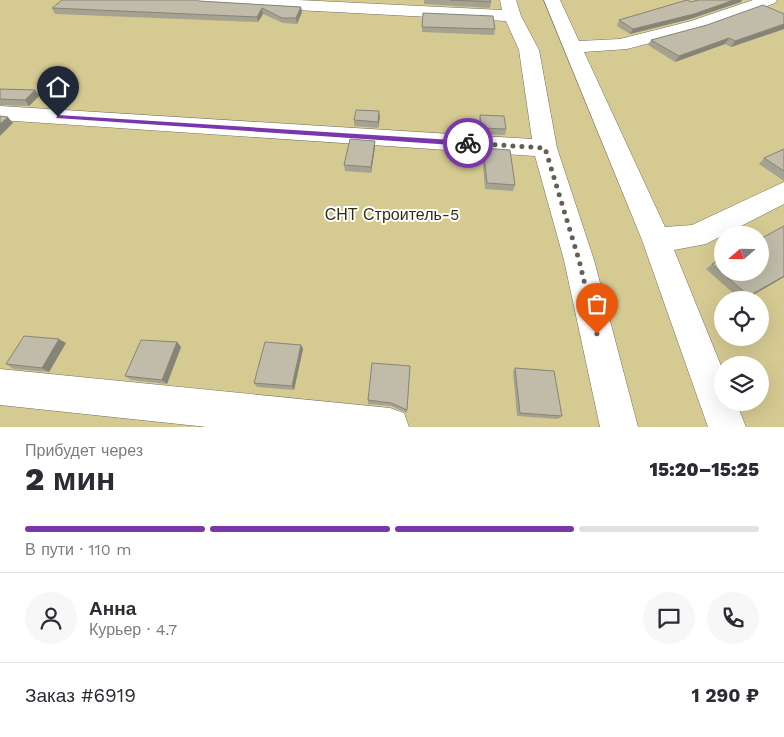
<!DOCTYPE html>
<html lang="ru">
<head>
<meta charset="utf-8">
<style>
  body { margin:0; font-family:"Work Sans",sans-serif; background:#f7f7f7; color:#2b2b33; height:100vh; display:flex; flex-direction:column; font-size:19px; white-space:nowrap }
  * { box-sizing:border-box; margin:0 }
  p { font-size:16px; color:#7c7c81 }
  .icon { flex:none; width:28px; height:28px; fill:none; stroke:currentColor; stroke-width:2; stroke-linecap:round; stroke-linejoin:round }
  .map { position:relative; height:427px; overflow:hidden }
  .side { display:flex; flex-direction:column; background:#fff; flex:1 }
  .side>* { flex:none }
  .needle { width:32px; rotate:250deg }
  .buttons { position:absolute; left:714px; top:226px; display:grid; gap:10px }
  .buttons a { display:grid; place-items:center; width:55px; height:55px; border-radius:50%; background:#fff; box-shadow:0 5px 20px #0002; font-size:25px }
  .pin { position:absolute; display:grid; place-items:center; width:42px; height:42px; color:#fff; margin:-51px -21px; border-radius:50% 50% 50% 0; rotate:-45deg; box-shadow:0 0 5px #0007 }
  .pin .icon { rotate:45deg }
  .courier { position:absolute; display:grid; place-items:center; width:50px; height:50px; margin:-25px; border:4px solid #7a37ab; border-radius:50%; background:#fff; color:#222; box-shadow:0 1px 6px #0007 }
  .headline em { font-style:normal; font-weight:800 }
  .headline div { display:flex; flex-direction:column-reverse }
  .headline { display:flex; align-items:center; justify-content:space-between; height:85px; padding:0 25px }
  h1 { font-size:32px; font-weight:800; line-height:38px }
  .bar { display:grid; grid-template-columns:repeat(4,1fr); gap:8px 5px; align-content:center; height:60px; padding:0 25px }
  .bar i { height:6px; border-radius:4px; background:#e1e1e2 }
  .bar .on { background:#7a37ab }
  .bar p { grid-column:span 4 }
  .line { display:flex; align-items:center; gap:12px; padding:0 25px; border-top:1px solid #e1e1e2 }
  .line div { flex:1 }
  .round { display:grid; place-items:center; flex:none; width:52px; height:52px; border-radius:26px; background:#f7f7f7 }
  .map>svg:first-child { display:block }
  .green { fill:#d6ca93; fill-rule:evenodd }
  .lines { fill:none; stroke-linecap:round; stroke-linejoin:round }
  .minor-casing { stroke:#736f5e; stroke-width:1 }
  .minor { fill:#fff; fill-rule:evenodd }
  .wall { fill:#a5a291 }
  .shaded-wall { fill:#868476 }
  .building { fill:#c0bca9; stroke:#868476 }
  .route { fill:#7a37ab }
  .done { stroke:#626055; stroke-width:5; stroke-dasharray:0 9 }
  .labels { text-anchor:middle; stroke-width:4; stroke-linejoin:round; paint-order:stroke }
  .park-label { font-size:16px; fill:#342e11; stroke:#fff }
</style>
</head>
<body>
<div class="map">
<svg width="784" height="427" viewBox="0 0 784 427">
  <rect width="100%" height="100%" fill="#f9f5e1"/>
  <path class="green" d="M 0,0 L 784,0 L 784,427 L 0,427 ZM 722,235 L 760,235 L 760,272 L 722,272 ZM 722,300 L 760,300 L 760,338 L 722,338 ZM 722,365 L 760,365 L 760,402 L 722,402 Z"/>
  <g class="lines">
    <g class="minor-casing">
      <path id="minor" d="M 193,0 L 298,0 L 502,10 L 500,0 L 516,0 L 521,16 L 539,50 L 557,148 L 594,260 L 638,427 L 600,427 L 564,260 L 535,156 L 0,120 L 0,106 L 532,139 L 519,50 L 506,21 L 201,5 Z
        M 544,0 L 560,0 L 579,41 L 620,39 L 691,21 L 753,0 L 777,0 L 775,3 L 703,29 L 627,49 L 584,52 L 665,227 L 692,225 L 784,182 L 784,204 L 706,244 L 674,250 L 722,368 L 722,402 L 736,402 L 746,427 L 708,427 L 642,240 Z
        M 0,369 L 390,408 L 404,413 L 409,427 L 207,427 L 0,405 Z"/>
    </g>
    <use href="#minor" class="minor"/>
  </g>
  <path class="wall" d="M 424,0 L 490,0 L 491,2 L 490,8 L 424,4 Z
    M 698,0 L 742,0 L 741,2 L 690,19 L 630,34 L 617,26 L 619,20 Z
    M 199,1 L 301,7 L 302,12 L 297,24 L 283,23 L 263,14 L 258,22 L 55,14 L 52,8 Z
    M 423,13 L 495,29 L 494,35 L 422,32 Z
    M 784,14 L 784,29 L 731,47 L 725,44 L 675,62 L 648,45 L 651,40 Z
    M 0,89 L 35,90 L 39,96 L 29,106 L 0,105 Z
    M 480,115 L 506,129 L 505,135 L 480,134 L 479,121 Z
    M 380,117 L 378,128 L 354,126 L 354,120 Z
    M 375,141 L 375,147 L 371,173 L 345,171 L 344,165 Z
    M 483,148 L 515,185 L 513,191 L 485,189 L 482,154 Z
    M 784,149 L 784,181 L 759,164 L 764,158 Z
    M 712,264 L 784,277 L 745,300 L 741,300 L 706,269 Z
    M 177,342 L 181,347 L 167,384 L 131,380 L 125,376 Z
    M 66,343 L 49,372 L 14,369 L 6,364 Z
    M 301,345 L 303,349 L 294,390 L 257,387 L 254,383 Z
    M 410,366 L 407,413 L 391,406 L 368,404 L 368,400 Z
    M 515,368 L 562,416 L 558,419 L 517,416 L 513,372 Z"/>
  <path class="shaded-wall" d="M 734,0 L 742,0 L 741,2 L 690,19 L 630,34 L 633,29 Z
    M 301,7 L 302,12 L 297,24 L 296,18 Z
    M 262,8 L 263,14 L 258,22 L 257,17 Z
    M 784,24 L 784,29 L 731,47 L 735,41 Z
    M 729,38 L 725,44 L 675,62 L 679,56 Z
    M 35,90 L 39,96 L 29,106 L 25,100 Z
    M 379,111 L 380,117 L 378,128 L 378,122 Z
    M 8,117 L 13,123 L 0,136 L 0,124 Z
    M 375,141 L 375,147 L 371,173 L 371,167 Z
    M 784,276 L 784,277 L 744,300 L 749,296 Z
    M 59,339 L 66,343 L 49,372 L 42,368 Z
    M 177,342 L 181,347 L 167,384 L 162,380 Z
    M 301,345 L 303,349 L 294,390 L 292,386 Z"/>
  <path class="building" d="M 62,0 L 197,0 L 199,1 L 301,7 L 296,18 L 282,18 L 262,8 L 257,17 L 52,8 Z
    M 450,0 L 490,0 L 491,2 Z
    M 687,0 L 691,2 L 698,0 L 734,0 L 694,14 L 633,29 L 619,20 Z
    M 763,5 L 784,14 L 784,24 L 735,41 L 729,38 L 679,56 L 651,40 L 707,25 Z
    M 423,13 L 493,16 L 495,29 L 422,27 Z
    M 0,89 L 35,90 L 25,100 L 0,99 Z
    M 356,110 L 379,111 L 378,122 L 354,120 Z
    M 480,115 L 504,116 L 506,129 L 481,128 Z
    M 0,116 L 8,117 L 0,124 Z
    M 350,139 L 375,141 L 371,167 L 344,165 Z
    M 483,148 L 510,150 L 515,185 L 487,183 Z
    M 784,149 L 784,171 L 764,158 Z
    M 784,226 L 784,276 L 749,296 L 712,264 L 722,258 L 722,272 L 760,272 L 760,239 Z
    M 24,336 L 59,339 L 42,368 L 6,364 Z
    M 141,340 L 177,342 L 162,380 L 125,376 Z
    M 265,342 L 301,345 L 292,386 L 254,383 Z
    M 372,363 L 410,366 L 407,410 L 391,403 L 368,400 Z
    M 515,368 L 554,371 L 562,416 L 520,413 Z"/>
  <path class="route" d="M 58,115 L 468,141 L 472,143 L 468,146 L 56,118 Z"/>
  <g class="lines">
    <path class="done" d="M 468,143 L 545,148 L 579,260 L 597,334"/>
  </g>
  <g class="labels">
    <g class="park-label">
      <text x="392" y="220">СНТ Строитель-5</text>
    </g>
  </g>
</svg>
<div class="buttons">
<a><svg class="needle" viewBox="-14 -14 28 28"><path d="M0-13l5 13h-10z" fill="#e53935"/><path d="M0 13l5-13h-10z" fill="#7c7c81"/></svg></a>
<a><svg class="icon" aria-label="locate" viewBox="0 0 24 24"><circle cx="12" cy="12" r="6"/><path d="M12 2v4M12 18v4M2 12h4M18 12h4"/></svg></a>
<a><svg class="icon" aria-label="layers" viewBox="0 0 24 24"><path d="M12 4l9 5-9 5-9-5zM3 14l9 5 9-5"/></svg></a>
</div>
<div class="pin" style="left:597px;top:334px;background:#ea580c"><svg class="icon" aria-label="bag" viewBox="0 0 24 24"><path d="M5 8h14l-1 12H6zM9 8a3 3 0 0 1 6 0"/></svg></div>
<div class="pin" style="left:58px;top:117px;background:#1f2937"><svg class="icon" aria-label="home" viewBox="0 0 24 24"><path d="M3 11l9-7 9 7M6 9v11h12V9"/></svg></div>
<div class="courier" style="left:468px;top:143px"><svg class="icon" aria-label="bike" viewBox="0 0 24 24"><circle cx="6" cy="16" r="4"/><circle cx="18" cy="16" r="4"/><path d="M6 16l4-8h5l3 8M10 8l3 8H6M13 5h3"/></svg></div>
</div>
<section class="side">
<div class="headline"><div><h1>2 мин</h1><p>Прибудет через</p></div><em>15:20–15:25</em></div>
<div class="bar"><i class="on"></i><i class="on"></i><i class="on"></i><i></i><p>В пути · 110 m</p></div>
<div class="line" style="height:90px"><a class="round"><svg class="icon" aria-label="person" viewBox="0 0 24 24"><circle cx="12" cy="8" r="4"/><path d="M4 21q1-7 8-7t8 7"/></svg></a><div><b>Анна</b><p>Курьер · 4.7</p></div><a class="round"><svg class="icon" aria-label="chat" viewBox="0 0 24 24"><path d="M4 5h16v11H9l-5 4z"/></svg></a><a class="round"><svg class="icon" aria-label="phone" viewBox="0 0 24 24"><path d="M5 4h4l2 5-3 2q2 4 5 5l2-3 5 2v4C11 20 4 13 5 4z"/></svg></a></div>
<div class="line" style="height:65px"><div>Заказ #6919</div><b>1 290 ₽</b></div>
</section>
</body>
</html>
